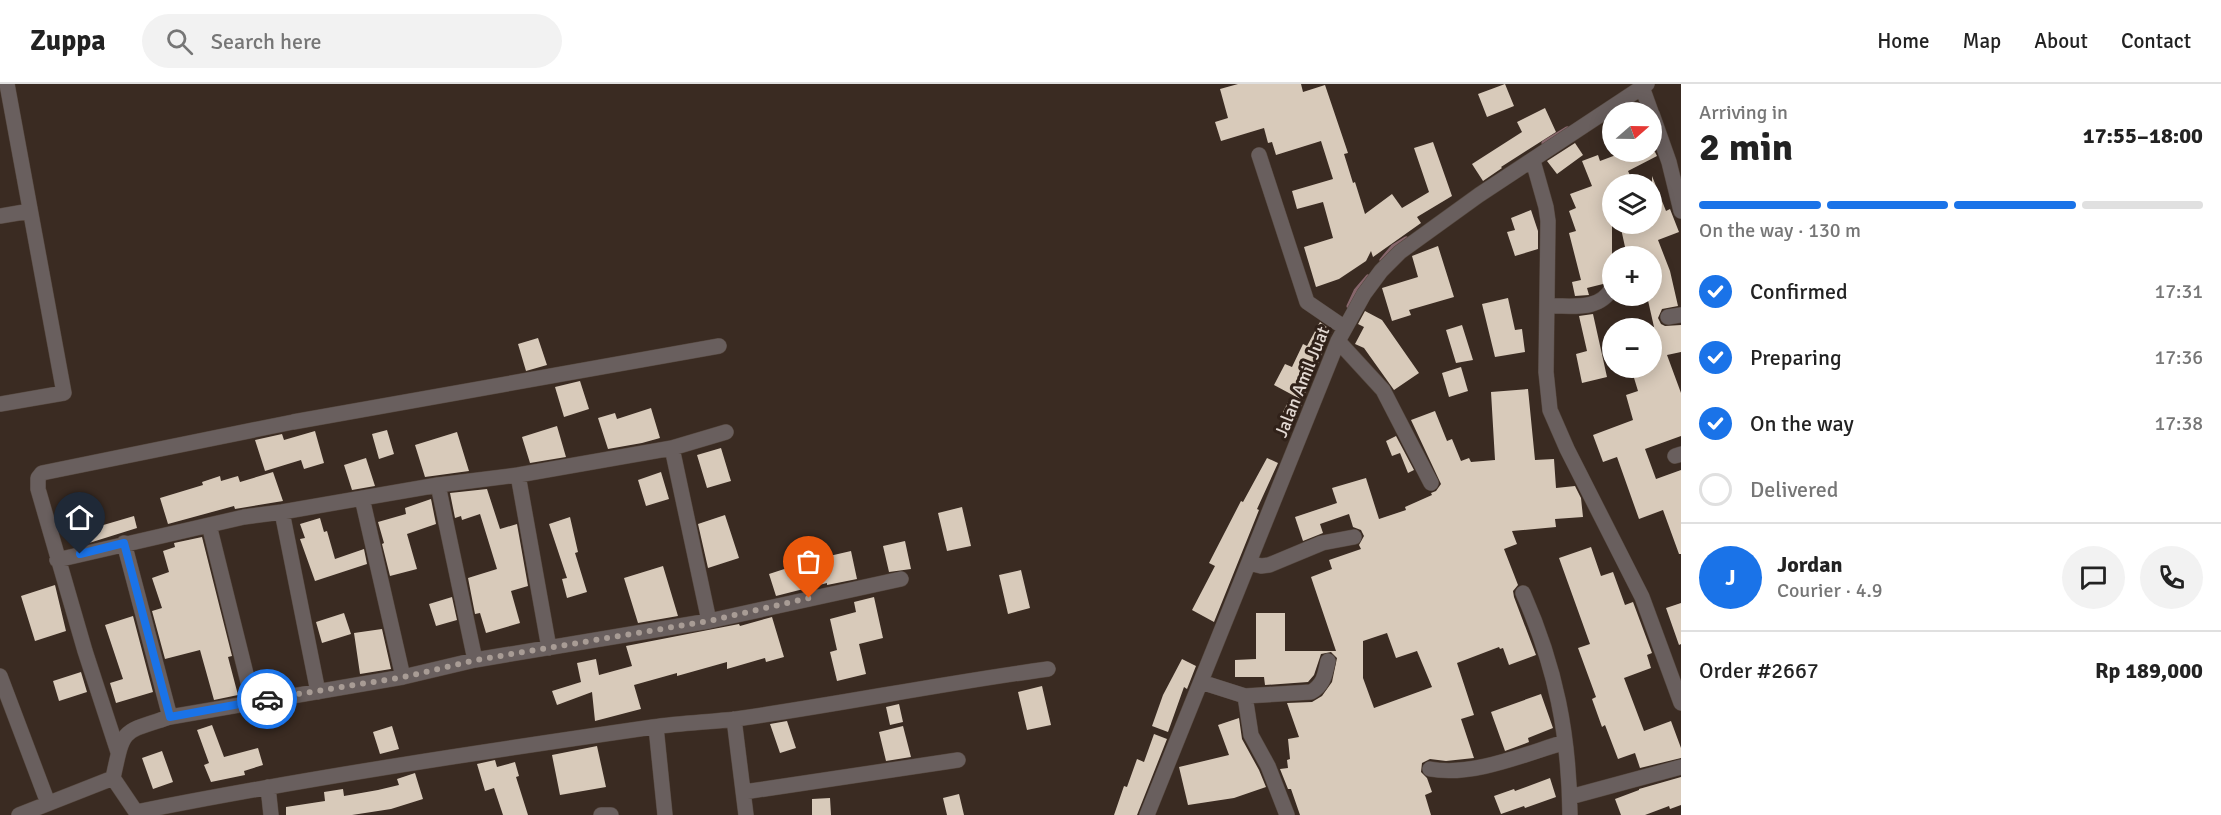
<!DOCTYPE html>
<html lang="en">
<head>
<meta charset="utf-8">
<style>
  body { margin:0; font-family:Signika,sans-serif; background:#f2f2f2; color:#222; height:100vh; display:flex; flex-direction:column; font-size:22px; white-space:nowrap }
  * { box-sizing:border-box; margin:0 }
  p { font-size:20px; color:#767676 }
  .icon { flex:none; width:33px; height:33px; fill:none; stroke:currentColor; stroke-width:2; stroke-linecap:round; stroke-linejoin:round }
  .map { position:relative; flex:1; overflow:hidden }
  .panel { display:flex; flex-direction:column; background:#fff; width:540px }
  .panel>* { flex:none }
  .needle { width:39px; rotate:70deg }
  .buttons { position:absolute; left:1602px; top:18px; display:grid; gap:12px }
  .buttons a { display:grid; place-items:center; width:60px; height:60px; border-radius:50%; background:#fff; box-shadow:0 3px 15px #0003; font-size:30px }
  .pin { position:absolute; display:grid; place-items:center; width:51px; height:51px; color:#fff; margin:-62px -26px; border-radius:50% 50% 50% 0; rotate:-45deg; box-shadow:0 0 6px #0007 }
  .pin .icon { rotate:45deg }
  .courier { position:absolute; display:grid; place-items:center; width:60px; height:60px; margin:-30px; border:4px solid #1a73e8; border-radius:50%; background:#fff; color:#222; box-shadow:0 2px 8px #0007 }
  .head em { font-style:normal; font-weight:800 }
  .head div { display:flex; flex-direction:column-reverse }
  .head { display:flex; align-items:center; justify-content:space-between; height:102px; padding:0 18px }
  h1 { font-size:39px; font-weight:800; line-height:45px }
  .bar { display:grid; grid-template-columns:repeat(4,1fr); gap:9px 6px; align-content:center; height:72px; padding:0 18px }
  .bar i { height:8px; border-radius:4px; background:#e0e0e0 }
  .bar .active { background:#1a73e8 }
  .bar p { grid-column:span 4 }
  .line { display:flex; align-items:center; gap:15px; padding:0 18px; border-top:2px solid #e0e0e0 }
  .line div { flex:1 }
  .round { display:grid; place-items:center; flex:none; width:63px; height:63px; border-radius:32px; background:#f2f2f2 }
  ol { padding:0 18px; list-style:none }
  li { display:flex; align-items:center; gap:18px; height:66px }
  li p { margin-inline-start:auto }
  li .icon { padding:6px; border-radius:50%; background:#1a73e8; color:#fff; stroke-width:4 }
  li:last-child { color:#767676 }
  li i { width:33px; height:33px; border:3px solid #e0e0e0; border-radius:50% }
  header { display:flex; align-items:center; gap:36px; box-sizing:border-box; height:84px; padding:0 30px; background:#fff; border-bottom:2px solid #e0e0e0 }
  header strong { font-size:28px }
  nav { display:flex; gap:33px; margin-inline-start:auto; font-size:21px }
  .search { width:420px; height:54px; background:#f2f2f2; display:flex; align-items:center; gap:15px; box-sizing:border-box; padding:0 21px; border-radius:33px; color:#767676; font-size:22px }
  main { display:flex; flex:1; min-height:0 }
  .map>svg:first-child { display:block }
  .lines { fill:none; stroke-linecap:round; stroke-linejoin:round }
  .stream { stroke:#87666c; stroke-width:5 }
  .building { fill:#d8caba; fill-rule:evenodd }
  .street-casing { stroke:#55473e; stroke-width:16 }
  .street { stroke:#695f5e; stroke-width:15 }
  .done { stroke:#a89c95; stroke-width:6; stroke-dasharray:0 10.8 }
  .route { stroke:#1a73e8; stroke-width:8 }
  .labels { text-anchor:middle; stroke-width:6; stroke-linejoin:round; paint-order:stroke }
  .street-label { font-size:18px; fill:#e3d9d3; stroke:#302119 }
</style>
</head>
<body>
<header>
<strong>Zuppa</strong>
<div class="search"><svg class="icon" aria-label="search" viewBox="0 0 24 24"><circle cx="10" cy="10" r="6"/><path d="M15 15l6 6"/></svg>Search here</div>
<nav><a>Home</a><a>Map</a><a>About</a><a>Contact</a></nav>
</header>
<main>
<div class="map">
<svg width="1681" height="731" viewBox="0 0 1681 731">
  <rect width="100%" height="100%" fill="#3a2b22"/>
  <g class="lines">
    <path class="stream" d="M 1544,59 L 1567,45
      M 1382,176 L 1393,163 L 1406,155
      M 1349,222 L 1356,207 L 1368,193"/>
  </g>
  <path class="building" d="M 1238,0 L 1301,0 L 1303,8 L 1325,1 L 1348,69 L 1344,70 L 1353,99 L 1355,98 L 1365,130 L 1392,110 L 1402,124 L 1429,108 L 1414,64 L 1433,58 L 1452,112 L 1417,133 L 1421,139 L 1373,173 L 1371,167 L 1366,177 L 1339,195 L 1316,203 L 1304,163 L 1333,154 L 1323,118 L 1297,125 L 1292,107 L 1333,95 L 1321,57 L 1276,71 L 1272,58 L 1268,59 L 1264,44 L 1221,57 L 1215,38 L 1228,34 L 1220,5 Z
    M 1505,0 L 1514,22 L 1487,33 L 1478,10 Z
    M 1545,24 L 1556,48 L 1501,83 L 1502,84 L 1483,97 L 1472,80 L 1522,48 L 1517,38 Z
    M 1575,59 L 1583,71 L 1557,90 L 1547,77 Z
    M 1624,68 L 1655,68 L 1657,72 L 1628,87 L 1634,100 L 1612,100 L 1612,194 L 1603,200 L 1587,204 L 1589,211 L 1575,212 L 1572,198 L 1581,196 L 1569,149 L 1576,147 L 1569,127 L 1576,124 L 1570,110 L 1592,102 L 1582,77 L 1598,71 L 1600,77 Z
    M 1652,92 L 1666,127 L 1670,125 L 1679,148 L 1658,156 L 1670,187 L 1678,222 L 1662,225 L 1658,234 L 1661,240 L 1665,242 L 1681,241 L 1681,268 L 1667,271 L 1681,309 L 1681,352 L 1645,365 L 1656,395 L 1681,386 L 1681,470 L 1679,470 L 1663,426 L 1639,435 L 1617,373 L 1603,378 L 1593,351 L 1633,336 L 1626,311 L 1638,307 L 1631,284 L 1652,284 L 1652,243 L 1654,243 L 1647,212 L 1652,212 L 1652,172 L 1627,172 L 1620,140 L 1652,140 Z
    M 1531,126 L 1538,147 L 1538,165 L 1515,172 L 1507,148 L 1515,146 L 1511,134 Z
    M 1438,162 L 1454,213 L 1409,226 L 1411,231 L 1392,237 L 1382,204 L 1418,193 L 1412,172 Z
    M 1508,214 L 1515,246 L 1522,245 L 1525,268 L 1495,273 L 1482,220 Z
    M 1365,227 L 1382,236 L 1419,289 L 1394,306 L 1364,264 L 1355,260 L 1364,243 L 1358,240 Z
    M 1593,230 L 1607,293 L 1582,299 L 1576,270 L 1587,267 L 1579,232 Z
    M 1320,238 L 1332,247 L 1320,269 L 1322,270 L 1302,316 L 1274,301 L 1285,280 L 1292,283 L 1303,260 L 1307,262 Z
    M 1462,241 L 1473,276 L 1456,279 L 1446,246 Z
    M 538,254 L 547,281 L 526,287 L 518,260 Z
    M 1461,283 L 1468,307 L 1449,313 L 1442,289 Z
    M 580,297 L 589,325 L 564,333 L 555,303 Z
    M 1528,305 L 1535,376 L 1554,375 L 1556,404 L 1575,402 L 1581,414 L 1583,433 L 1555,435 L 1556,443 L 1512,447 L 1517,460 L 1504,465 L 1518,501 L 1513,507 L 1514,513 L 1536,571 L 1509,581 L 1503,564 L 1500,565 L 1499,563 L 1457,579 L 1474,631 L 1461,635 L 1474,674 L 1446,677 L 1430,675 L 1422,679 L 1421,688 L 1427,694 L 1432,708 L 1425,711 L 1431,731 L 1300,731 L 1291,705 L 1288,705 L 1280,685 L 1288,684 L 1287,676 L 1290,675 L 1288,655 L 1299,653 L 1287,619 L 1312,618 L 1322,612 L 1332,598 L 1337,574 L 1331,568 L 1321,570 L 1314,591 L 1308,598 L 1265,601 L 1264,593 L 1235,593 L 1235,576 L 1256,575 L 1256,529 L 1285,529 L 1285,567 L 1336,567 L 1311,493 L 1332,485 L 1329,476 L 1361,465 L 1359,461 L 1364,452 L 1361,446 L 1353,443 L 1349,430 L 1320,440 L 1323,449 L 1303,457 L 1295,433 L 1337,419 L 1332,404 L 1366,394 L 1379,435 L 1406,426 L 1405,423 L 1432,411 L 1431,409 L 1436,407 L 1441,400 L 1411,336 L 1435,327 L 1447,357 L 1452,355 L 1461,377 L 1469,374 L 1471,378 L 1495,376 L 1491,308 ZM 1387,549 L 1396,574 L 1417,567 L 1432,603 L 1374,624 L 1363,594 L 1363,557 Z
    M 1290,314 L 1302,320 L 1296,335 L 1283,328 Z
    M 651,324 L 660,354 L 642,359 L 608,365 L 598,334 L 615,329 L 617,335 Z
    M 557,342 L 566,373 L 530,379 L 522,353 Z
    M 387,346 L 394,370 L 379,375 L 372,350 Z
    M 315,347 L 324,379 L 304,385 L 301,376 L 265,387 L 255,356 L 282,350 L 284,356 Z
    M 457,348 L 469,387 L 425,393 L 415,361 Z
    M 1396,352 L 1414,386 L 1408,389 L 1400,369 L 1392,372 L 1386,357 Z
    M 721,364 L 731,397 L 707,404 L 697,371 Z
    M 366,374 L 375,402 L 352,406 L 344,381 Z
    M 1267,374 L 1278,379 L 1257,425 L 1259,426 L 1214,538 L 1192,526 L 1215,482 L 1209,479 L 1241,417 L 1243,418 Z
    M 273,388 L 283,417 L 235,425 L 234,422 L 168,440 L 160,414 L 203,401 L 202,398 L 220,392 L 221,397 L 238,392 L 240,398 Z
    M 661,388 L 669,415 L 646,422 L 638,396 Z
    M 487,405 L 500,445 L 517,440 L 528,502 L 511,507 L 520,539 L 486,549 L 480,529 L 475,530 L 468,494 L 497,485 L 480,430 L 462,436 L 461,432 L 455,434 L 450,409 Z
    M 431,415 L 436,440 L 407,450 L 417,485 L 390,492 L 382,460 L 384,459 L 378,438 L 406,430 L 405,424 Z
    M 94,422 L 100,442 L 134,432 L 137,444 L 89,459 L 79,427 Z
    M 962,423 L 971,462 L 947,467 L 938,429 Z
    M 725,431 L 739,474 L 708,484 L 698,440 Z
    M 570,433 L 578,468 L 575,469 L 587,508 L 567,514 L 562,495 L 567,494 L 549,440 Z
    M 320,434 L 324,448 L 327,447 L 335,475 L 364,465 L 367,480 L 315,497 L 300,455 L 305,454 L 300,440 Z
    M 202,453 L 232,572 L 228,573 L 238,611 L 214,616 L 200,566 L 165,575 L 152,527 L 162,524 L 152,494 L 169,488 L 163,467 L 175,463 L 174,459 Z
    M 905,457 L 911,485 L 889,488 L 883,462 Z
    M 1591,463 L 1601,492 L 1613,488 L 1625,521 L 1633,518 L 1652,569 L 1647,571 L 1651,584 L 1624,594 L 1644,647 L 1671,637 L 1681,664 L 1681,674 L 1640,684 L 1635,669 L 1618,675 L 1605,641 L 1602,643 L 1592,615 L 1596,613 L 1578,564 L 1590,560 L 1559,474 Z
    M 851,467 L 857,495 L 827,501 L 827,499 L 776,512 L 769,490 L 812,476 Z
    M 663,482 L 678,532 L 638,539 L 624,494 Z
    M 1021,486 L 1030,524 L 1008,530 L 999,491 Z
    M 55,501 L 66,547 L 35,557 L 21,512 Z
    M 452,513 L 457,536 L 436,542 L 429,520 Z
    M 874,513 L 883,554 L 859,560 L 866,590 L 837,597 L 830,568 L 837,566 L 830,535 L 856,528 L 854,518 Z
    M 1681,519 L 1681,560 L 1679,561 L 1666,524 Z
    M 344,529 L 351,550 L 322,559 L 316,538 Z
    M 133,532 L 153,608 L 116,619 L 110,599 L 123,595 L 105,541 Z
    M 772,533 L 784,573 L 766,578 L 765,574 L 727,585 L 727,578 L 677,592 L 677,589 L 634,601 L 641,625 L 595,637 L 592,608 L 557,621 L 552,607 L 581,598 L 577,579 L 596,575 L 599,591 L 632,582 L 626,562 L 739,540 L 740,542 Z
    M 382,545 L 391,585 L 360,590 L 354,549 Z
    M 1182,575 L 1196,582 L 1187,605 L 1184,603 L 1168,648 L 1152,642 L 1163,611 Z
    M 81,588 L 87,608 L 59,617 L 53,597 Z
    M 1042,602 L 1051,641 L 1027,646 L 1018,608 Z
    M 1541,610 L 1553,644 L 1528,654 L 1529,658 L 1505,667 L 1491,628 Z
    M 899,620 L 903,638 L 890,641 L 886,623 Z
    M 1239,634 L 1242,655 L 1259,686 L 1266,703 L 1234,714 L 1188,721 L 1179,683 L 1229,671 L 1218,641 Z
    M 787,637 L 796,664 L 780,669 L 770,640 Z
    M 212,641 L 224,673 L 258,664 L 263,681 L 244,687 L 245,691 L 211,698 L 204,681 L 209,679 L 197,646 Z
    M 392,642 L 399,665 L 380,670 L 373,648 Z
    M 903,642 L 911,673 L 886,677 L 879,648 Z
    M 1154,650 L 1167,655 L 1137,731 L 1114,731 L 1124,702 L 1127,703 L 1137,675 L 1144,678 Z
    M 597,662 L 606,703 L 560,711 L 552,671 Z
    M 162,667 L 173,698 L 153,705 L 142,674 Z
    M 495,676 L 497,683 L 515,678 L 519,692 L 516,693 L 528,731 L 503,731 L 494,704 L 485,707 L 477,680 Z
    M 415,689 L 423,715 L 391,725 L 352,731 L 286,731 L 286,723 L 325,717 L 324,708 L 343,705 L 344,712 L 378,706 L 399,701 L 397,695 Z
    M 1681,693 L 1681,721 L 1670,725 L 1669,722 L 1645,731 L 1621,731 L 1615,715 L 1639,706 L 1639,705 Z
    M 1550,694 L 1556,713 L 1525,724 L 1524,722 L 1501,730 L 1494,712 L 1514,705 L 1515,707 Z
    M 959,710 L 964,731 L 947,731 L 943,714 Z
    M 830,714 L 831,731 L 812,731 L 812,715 Z"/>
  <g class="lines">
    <g class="street-casing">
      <path id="street" d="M 1642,3 L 1651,28
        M 1652,30 L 1669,78 L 1681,127
        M 1259,71 L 1307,218 L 1345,244
        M 1533,77 L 1546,123 L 1548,137 L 1546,288 L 1550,326 L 1567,365 L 1642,513 L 1681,619
        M 0,132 L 30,127
        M 1547,222 C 1571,221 1599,228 1612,204
        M 1668,233 L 1681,231
        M 1338,257 L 1383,306 L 1431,399
        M 0,320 L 64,309 L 7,0
        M 672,364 L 726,348
        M 1675,372 L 1681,370
        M 518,391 L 549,564
        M 438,401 L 475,576
        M 362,414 L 403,593
        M 282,428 L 318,608
        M 209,441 L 253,618
        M 124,459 L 170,633
        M 57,476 L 244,433 L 282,428 L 438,401 L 518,391 L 672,364 L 709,537
        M 1249,479 L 1261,482 L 1269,481 L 1322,459 L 1354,453
        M 901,495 L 709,537 L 475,576 L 403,593 L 170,633 C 121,649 124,643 113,694 L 136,728 C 307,694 480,668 653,643 C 681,639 709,638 736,635 C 841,620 944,599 1048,585
        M 1523,509 C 1556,584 1569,650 1570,731
        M 0,592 L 48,719
        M 1201,598 L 1245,612 L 1251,651 L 1268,682 L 1287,731
        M 1245,612 L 1311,608 C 1324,601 1325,590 1328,577
        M 734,635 L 746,731
        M 656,643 L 665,731
        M 118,668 L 85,567 L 38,405 L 38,394 L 42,389 L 293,338 L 719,262
        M 1430,685 C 1472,693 1525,670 1565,658
        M 268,703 L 271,731
        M 744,708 L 958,676
        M 1570,713 L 1681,683
        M 19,731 L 113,694
        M 601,731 L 611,731
        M 1147,731 L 1338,257 L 1364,210 L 1381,187 L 1400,168 L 1479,111 L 1647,0"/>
    </g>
    <use href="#street" class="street"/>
  </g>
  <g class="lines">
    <path class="done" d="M 267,615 L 404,593 L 476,576 L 709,537 L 809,514"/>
    <path class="route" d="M 80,470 L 124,459 L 170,633 L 267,615"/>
  </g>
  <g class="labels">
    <g class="street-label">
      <text transform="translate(1302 298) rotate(-68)" y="6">Jalan Amil Juat</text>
    </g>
  </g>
</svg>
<div class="buttons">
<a><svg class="needle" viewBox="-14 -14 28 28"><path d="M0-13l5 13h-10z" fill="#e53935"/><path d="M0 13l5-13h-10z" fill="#767676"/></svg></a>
<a><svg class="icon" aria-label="layers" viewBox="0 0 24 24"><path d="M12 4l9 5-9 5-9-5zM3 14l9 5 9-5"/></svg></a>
<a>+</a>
<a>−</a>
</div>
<div class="pin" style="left:809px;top:514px;background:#ea580c"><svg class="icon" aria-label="bag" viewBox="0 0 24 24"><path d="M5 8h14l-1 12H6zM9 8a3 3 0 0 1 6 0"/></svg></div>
<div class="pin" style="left:80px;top:470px;background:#1f2937"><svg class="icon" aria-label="home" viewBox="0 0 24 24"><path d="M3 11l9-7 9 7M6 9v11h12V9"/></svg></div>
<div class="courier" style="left:267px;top:615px"><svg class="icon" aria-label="car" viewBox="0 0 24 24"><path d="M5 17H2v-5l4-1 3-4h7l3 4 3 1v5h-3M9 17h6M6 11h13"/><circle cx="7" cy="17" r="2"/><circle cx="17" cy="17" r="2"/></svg></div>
</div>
<section class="panel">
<div class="head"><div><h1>2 min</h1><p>Arriving in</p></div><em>17:55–18:00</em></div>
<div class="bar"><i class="active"></i><i class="active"></i><i class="active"></i><i></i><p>On the way · 130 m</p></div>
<ol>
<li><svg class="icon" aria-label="check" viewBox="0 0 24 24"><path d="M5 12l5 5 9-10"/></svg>Confirmed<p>17:31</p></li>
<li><svg class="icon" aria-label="check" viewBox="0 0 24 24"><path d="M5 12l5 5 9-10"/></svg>Preparing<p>17:36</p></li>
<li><svg class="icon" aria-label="check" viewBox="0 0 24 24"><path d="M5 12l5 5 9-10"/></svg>On the way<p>17:38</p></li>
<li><i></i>Delivered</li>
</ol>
<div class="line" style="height:108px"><b class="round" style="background:#1a73e8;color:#fff">J</b><div><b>Jordan</b><p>Courier · 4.9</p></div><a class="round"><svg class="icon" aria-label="chat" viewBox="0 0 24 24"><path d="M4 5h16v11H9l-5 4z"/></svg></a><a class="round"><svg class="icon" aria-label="phone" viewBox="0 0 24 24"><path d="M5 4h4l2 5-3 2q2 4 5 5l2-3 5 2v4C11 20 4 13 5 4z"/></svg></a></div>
<div class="line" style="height:78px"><div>Order #2667</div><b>Rp 189,000</b></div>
</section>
</main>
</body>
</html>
